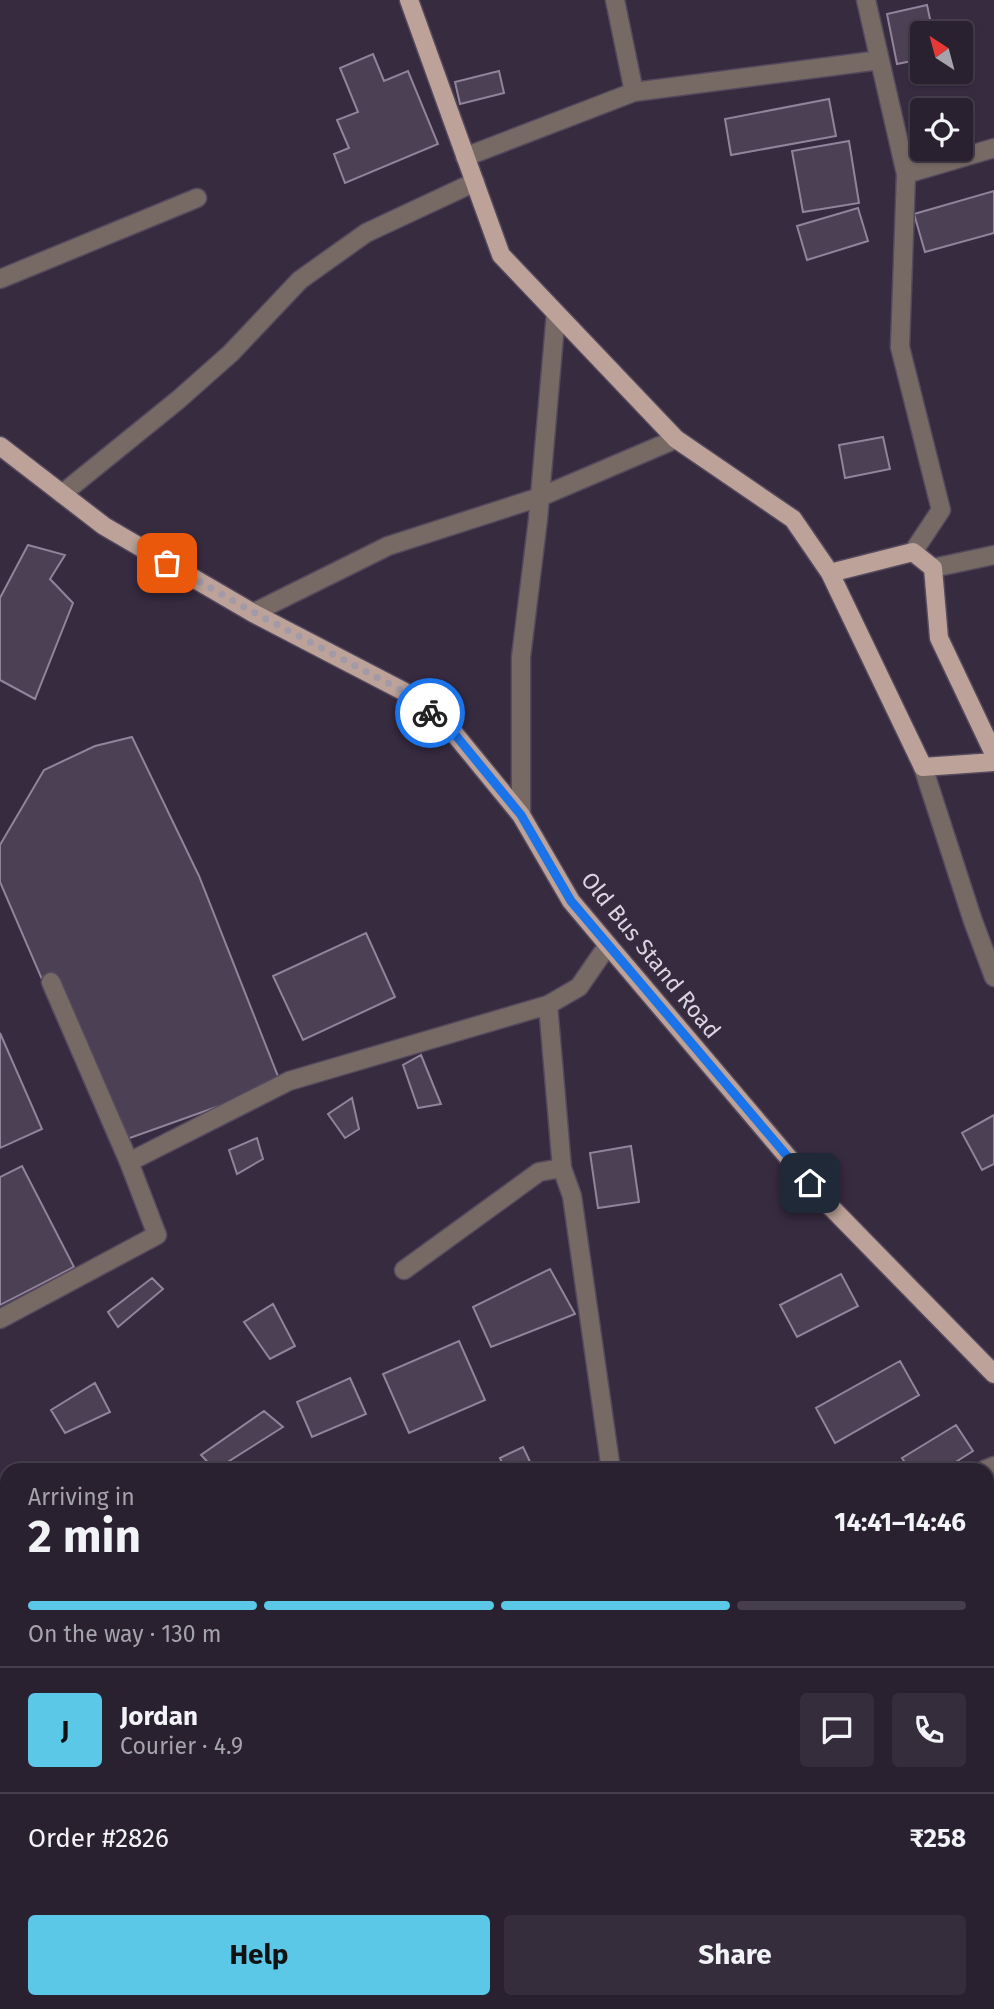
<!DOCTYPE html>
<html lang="en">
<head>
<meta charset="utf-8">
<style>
  body { margin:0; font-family:"Fira Sans",sans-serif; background:#352d3c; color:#f1f3f6; height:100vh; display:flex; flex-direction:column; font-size:26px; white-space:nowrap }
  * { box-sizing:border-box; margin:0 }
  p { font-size:23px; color:#a5a3ab }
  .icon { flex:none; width:38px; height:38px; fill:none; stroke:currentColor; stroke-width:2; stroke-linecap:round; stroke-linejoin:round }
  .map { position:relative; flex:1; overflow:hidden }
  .panel { position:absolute; left:0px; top:1463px; width:994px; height:546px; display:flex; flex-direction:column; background:#292030; border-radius:21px 21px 0 0; box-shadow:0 2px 5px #0004,0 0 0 2px #453e4c }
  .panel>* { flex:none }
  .needle { width:46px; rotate:324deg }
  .buttons { position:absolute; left:910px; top:21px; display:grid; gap:14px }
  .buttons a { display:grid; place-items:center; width:63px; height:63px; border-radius:7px; background:#292030; box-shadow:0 2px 5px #0004,0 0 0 2px #453e4c; font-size:35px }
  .pin { position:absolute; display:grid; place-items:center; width:60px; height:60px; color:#fff; margin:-30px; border-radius:14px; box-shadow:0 4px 10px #0006 }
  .courier { position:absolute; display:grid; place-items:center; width:70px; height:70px; margin:-35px; border:5px solid #1a73e8; border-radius:50%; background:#fff; color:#222; box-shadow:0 2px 9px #0007 }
  .head em { font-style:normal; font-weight:700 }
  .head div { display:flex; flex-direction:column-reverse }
  .head { display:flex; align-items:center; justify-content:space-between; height:119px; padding:0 28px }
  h1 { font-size:46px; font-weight:700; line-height:52px }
  .bar { display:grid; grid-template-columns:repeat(4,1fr); gap:10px 7px; align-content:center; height:84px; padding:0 28px }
  .bar i { height:9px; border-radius:5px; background:#453e4c }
  .bar .on { background:#5bc8e7 }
  .bar p { grid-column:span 4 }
  .line { display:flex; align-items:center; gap:18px; padding:0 28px; border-top:2px solid #453e4c }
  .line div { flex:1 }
  .round { display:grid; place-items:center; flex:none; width:74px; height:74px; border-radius:7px; background:#352d3c }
  .button { display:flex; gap:14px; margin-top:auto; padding:14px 28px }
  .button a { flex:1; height:80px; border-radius:7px; background:#5bc8e7; color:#111; font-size:28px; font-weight:700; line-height:80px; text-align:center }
  .button a+a { background:#352d3c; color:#f1f3f6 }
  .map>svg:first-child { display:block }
  .water { fill:#056e7d; stroke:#458d9b; stroke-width:2 }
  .building { fill:#4c4055; stroke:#91839b; stroke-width:2 }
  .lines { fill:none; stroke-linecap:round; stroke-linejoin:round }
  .minor-casing { stroke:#55495d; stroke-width:21 }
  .major-casing { stroke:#55495d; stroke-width:21 }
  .minor { stroke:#776a65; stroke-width:18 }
  .major { stroke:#bca298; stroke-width:18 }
  .done { stroke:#a299a9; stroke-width:7; stroke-dasharray:0 12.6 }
  .route { stroke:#1a73e8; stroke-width:9 }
  .labels { text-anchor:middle; stroke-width:7; stroke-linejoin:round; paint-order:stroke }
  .street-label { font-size:23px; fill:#dbd4e1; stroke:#372b40 }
</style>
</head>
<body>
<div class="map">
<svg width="994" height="2009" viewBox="0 0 994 2009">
  <rect width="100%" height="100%" fill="#372b40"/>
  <path class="water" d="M 0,1484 L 7,1496 L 7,1852 L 0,1841 Z
    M 104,2002 L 384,2002 L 388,2009 L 108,2009 Z"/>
  <path class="building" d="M 927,5 L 933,33 L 922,33 L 922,59 L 897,64 L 887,14 Z
    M 373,54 L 384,81 L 408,71 L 438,144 L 345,183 L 334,154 L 349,148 L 337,120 L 358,112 L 340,68 Z
    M 499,71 L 504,93 L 460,104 L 455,82 Z
    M 829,99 L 836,136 L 731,155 L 725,119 Z
    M 849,141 L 859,203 L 803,212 L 792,151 Z
    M 994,191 L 994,233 L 925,252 L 914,214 Z
    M 858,208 L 868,241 L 807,260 L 797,226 Z
    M 883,437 L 890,469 L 845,478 L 839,445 Z
    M 28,545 L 65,555 L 50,579 L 73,603 L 35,699 L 0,680 L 0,598 Z
    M 132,737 L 199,876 L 281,1084 L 113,1144 L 0,882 L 0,845 L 44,770 L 95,746 Z
    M 366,933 L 395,997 L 303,1040 L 273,976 Z
    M 0,1033 L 42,1129 L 0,1148 Z
    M 421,1055 L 441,1104 L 418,1108 L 403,1065 Z
    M 352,1098 L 359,1129 L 345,1138 L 328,1114 Z
    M 994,1115 L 994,1164 L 982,1170 L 962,1133 Z
    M 257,1138 L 263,1159 L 237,1174 L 229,1150 Z
    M 631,1146 L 639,1202 L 598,1208 L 590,1153 Z
    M 22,1166 L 74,1267 L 0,1305 L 0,1177 Z
    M 550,1269 L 575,1314 L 491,1347 L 473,1307 Z
    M 841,1274 L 858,1306 L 797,1337 L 780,1305 Z
    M 152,1278 L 163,1289 L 118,1327 L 108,1312 Z
    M 273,1304 L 295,1346 L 270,1359 L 244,1322 Z
    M 459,1341 L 485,1400 L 409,1433 L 383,1374 Z
    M 900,1361 L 919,1395 L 835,1443 L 816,1408 Z
    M 350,1378 L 366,1414 L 312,1437 L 297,1402 Z
    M 95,1383 L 110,1412 L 65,1433 L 51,1410 Z
    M 264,1411 L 283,1427 L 215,1470 L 201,1455 Z
    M 956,1425 L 973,1451 L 943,1470 L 910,1470 L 902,1458 Z
    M 523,1447 L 534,1470 L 505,1470 L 500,1458 Z
    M 718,2002 L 734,2002 L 739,2009 L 705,2009 Z"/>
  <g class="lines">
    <g class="minor-casing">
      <path id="minor" d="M 615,0 L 634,92
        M 866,0 L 906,174 L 900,347 L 941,510 L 913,552
        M 465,157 L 634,92 L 880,60
        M 906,174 L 994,148
        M 0,279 L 197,198
        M 62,494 L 178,400 L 231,353 L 300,280 L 366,233 L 475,182
        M 933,568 L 994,555
        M 253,613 L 388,546 L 540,497 L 676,439
        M 923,767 L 973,921 L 994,977
        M 521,815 L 521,657 L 538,519 L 556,313
        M 51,982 L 129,1162
        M 548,1005 L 562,1168 L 572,1196 L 611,1470
        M 404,1270 L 539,1172 L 562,1168
        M 0,1319 L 157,1235 L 129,1162 L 289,1081 L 548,1005 L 579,987 L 608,945
        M 984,1470 L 994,1466
        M 987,1705 L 994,1700
        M 0,1994 L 7,1991
        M 490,2009 L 503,2002"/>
    </g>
    <g class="major-casing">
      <path id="major" d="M 409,0 L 501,255 L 676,439 L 793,519 L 830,573 L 913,552 L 933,568 L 939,638 L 994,754
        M 0,446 L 104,526 L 253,613 L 403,691 L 453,732 L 521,815 L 571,901 L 608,945 L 826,1202 L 994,1374
        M 830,573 L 923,767 L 994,762"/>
    </g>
    <use href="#minor" class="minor"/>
    <use href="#major" class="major"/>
  </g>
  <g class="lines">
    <path class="done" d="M 167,563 L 253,612 L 403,691 L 430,713"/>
    <path class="route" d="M 430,713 L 453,732 L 521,815 L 571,901 L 810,1183"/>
  </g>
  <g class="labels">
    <g class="street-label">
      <text transform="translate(651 955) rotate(51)" y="8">Old Bus Stand Road</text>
    </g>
  </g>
</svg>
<div class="buttons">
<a><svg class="needle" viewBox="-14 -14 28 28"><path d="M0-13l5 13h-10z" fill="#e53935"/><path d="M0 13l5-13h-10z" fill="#a5a3ab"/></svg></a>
<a><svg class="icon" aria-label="locate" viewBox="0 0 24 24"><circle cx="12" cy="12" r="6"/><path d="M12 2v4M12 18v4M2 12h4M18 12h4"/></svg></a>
</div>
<div class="pin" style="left:167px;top:563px;background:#ea580c"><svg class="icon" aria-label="bag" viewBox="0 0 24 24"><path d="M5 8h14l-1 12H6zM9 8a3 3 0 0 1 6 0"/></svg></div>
<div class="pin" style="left:810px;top:1183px;background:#1f2937"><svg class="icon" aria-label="home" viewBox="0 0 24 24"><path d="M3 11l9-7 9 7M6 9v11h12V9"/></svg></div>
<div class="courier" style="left:430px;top:713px"><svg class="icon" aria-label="bike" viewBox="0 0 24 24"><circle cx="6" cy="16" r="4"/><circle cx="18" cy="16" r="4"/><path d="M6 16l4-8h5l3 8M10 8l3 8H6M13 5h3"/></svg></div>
<section class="panel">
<div class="head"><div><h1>2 min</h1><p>Arriving in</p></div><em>14:41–14:46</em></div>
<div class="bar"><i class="on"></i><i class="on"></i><i class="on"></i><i></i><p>On the way · 130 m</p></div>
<div class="line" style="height:126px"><b class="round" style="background:#5bc8e7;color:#111">J</b><div><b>Jordan</b><p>Courier · 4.9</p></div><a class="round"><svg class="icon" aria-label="chat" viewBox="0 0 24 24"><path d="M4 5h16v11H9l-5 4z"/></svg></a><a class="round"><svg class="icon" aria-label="phone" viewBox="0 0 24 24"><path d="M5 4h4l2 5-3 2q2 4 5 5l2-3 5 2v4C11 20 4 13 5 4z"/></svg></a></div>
<div class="line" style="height:91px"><div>Order #2826</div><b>₹258</b></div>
<div class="button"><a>Help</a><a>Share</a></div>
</section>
</div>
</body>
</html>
